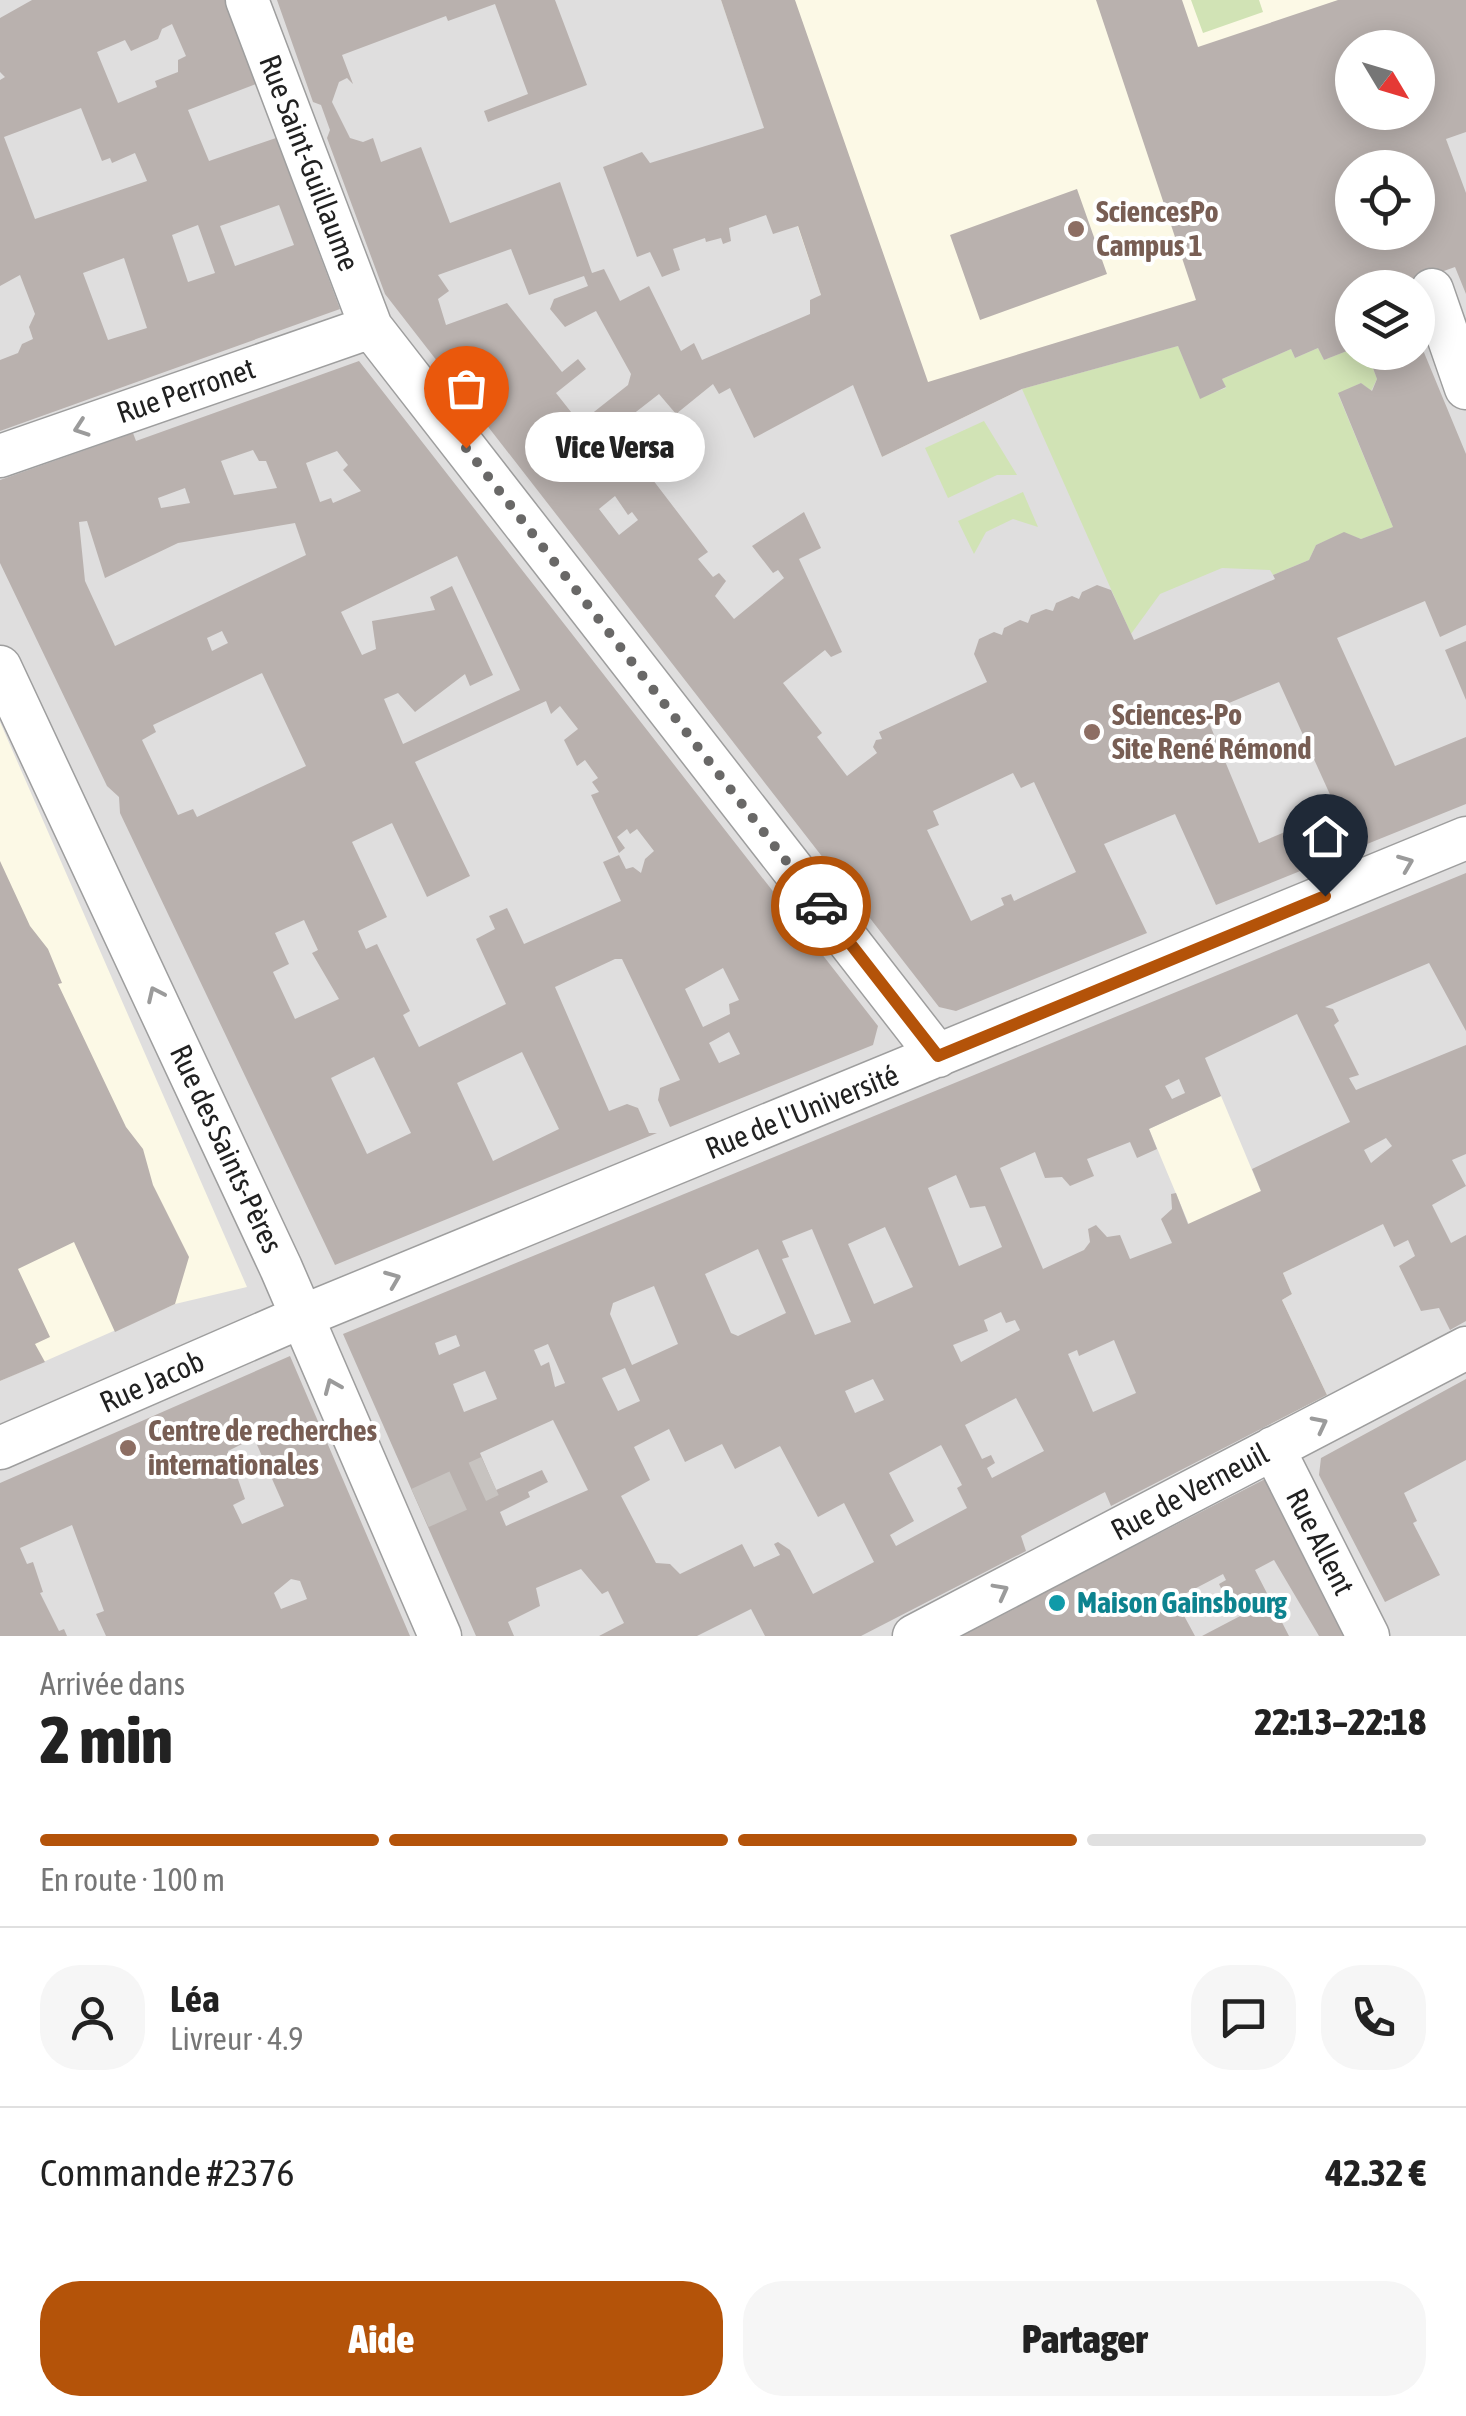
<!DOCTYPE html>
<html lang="fr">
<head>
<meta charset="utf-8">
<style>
  body { margin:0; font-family:"Asap Condensed",sans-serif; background:#f6f6f6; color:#222; height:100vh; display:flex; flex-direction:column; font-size:38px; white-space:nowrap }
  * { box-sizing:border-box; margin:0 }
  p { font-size:32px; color:#767676 }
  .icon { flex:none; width:55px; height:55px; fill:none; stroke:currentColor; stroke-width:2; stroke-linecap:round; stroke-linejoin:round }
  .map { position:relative; height:1636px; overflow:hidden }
  .details { display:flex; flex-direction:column; background:#fff; flex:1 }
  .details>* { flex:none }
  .needle { width:65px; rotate:128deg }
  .controls { position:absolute; left:1335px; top:30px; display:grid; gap:20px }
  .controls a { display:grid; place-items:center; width:100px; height:100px; border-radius:50%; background:#fff; box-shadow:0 5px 25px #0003; font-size:50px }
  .pin { position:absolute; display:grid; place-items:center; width:85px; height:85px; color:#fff; margin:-102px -42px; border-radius:50% 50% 50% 0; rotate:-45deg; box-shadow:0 0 10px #0007 }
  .pin .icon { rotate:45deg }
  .courier { position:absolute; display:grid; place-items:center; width:100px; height:100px; margin:-50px; border:8px solid #b45309; border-radius:50%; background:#fff; color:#222; box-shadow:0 2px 12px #0007 }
  .bubble { position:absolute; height:70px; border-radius:35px; background:#fff; box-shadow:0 5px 25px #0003; font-size:32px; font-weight:800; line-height:70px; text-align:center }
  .headline em { font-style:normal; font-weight:800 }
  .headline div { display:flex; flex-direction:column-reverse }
  .headline { display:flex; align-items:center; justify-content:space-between; height:170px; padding:0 40px }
  h1 { font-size:65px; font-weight:800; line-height:75px }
  .bar { display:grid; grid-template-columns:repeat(4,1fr); gap:15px 10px; align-content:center; height:120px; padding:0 40px }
  .bar i { height:12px; border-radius:8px; background:#e0e0e0 }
  .bar .active { background:#b45309 }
  .bar p { grid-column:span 4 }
  .line { display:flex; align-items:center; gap:25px; padding:0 40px; border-top:2px solid #e0e0e0 }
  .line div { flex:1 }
  .round { display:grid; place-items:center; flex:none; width:105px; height:105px; border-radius:40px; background:#f6f6f6 }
  .button { display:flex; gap:20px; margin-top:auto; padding:20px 40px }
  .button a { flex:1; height:115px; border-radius:40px; background:#b45309; color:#fff; font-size:40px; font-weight:800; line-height:115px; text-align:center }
  .button a+a { background:#f6f6f6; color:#222 }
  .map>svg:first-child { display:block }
  .residential { fill:#dfdede; fill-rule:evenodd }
  .education { fill:#fcf9e6; fill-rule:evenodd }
  .grass { fill:#d1e3b5 }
  .building { fill:#b9b1ae; fill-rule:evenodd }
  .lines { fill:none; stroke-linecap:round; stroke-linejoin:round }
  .minor-tunnel { stroke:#c7c3c0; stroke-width:42; stroke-dasharray:42 21; stroke-linecap:butt }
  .minor-casing { stroke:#9e9e9e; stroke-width:45 }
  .minor { stroke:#fff; stroke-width:42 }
  .oneway { stroke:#9b9b9b }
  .done { stroke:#696867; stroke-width:10; stroke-dasharray:0 18 }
  .route { stroke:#b45309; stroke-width:12 }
  .education-dot { fill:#8d6e63; stroke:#fff; stroke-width:4 }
  .culture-dot { fill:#0f9aa8; stroke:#fff; stroke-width:4 }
  .labels { text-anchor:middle; stroke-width:8; stroke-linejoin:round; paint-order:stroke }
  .street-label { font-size:30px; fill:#212121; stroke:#fff }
  .education-label { font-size:30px; font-weight:bold; fill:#785e54; stroke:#fff; text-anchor:start }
  .culture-label { font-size:30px; font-weight:bold; fill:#0d838f; stroke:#fff; text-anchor:start }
</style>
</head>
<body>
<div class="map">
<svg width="1466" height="1636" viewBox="0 0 1466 1636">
  <rect width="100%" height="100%" fill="#f0ece8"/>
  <path class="residential" d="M 0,0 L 1466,0 L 1466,1636 L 0,1636 ZM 1352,48 L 1418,48 L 1418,112 L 1352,112 ZM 1352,168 L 1418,168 L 1418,232 L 1352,232 ZM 1352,288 L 1418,288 L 1418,352 L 1352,352 Z"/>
  <path class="education" d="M 721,0 L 1420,0 L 1426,81 L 1466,198 L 1352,288 L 1352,297 L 1022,389 L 882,457 L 821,295 ZM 1352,48 L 1418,48 L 1418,112 L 1352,112 ZM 1352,168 L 1418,168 L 1418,232 L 1352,232 Z
    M 0,722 L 247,1287 L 175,1304 L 0,1381 Z
    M 1221,1096 L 1293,1268 L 1283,1273 L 1292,1294 L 1282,1300 L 1327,1395 L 1272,1423 L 1149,1129 Z"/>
  <path class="grass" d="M 1191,0 L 1259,0 L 1263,12 L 1203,33 Z
    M 1178,346 L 1200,398 L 1226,388 L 1222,379 L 1291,349 L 1295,358 L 1318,348 L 1324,360 L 1352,349 L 1358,355 L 1367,353 L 1377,379 L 1371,391 L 1361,383 L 1338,394 L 1393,527 L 1361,539 L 1344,533 L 1316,545 L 1309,560 L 1273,575 L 1270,570 L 1222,568 L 1160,594 L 1131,634 L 1022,389 Z
    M 984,421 L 1017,475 L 997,475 L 948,498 L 925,448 Z
    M 1023,492 L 1038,527 L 1013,519 L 986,532 L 974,554 L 958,521 Z"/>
  <path class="building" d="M 32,0 L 225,0 L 256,84 L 188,110 L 209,161 L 276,138 L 340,309 L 0,431 L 0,360 L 18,353 L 22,344 L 33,339 L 29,327 L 35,314 L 20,275 L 0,286 L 0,80 L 5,77 L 0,72 L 0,18 ZM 172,24 L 186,56 L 178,60 L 178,72 L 155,81 L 157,87 L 118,103 L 97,52 L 125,40 L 131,51 L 158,39 L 162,29 ZM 81,108 L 102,161 L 110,158 L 112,163 L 135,153 L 147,181 L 35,219 L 4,137 ZM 279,205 L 294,245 L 235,266 L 220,226 ZM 198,225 L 215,273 L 188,282 L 172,235 ZM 124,258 L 147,328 L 108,340 L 83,273 Z
    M 277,0 L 555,0 L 587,85 L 488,122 L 484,111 L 528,94 L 495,4 L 448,21 L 446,16 L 342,55 L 353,84 L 347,78 L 339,82 L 332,102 L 350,138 L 363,142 L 373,138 L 381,162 L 421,147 L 450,223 L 560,182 L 592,273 L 604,269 L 620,301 L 649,286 L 681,351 L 694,343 L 702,360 L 810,314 L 810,300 L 821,295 L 798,226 L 773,234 L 766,215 L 729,228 L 731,241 L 723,244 L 721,238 L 706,242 L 705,238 L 673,249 L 680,270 L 662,277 L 650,252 L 637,257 L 603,167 L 642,152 L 650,163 L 764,128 L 721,0 L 795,0 L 928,382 L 1196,300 L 1096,0 L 1182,0 L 1198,47 L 1338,0 L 1466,0 L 1466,132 L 1446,139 L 1466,193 L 1466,294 L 1455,267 L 1396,288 L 1352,288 L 1352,349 L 1324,360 L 1318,348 L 1295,358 L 1291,349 L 1222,379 L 1226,387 L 1200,399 L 1178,346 L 1022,389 L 882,457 L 853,385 L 754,438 L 730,388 L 719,394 L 713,384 L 676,414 L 659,394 L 614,429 L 708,552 L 698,559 L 713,577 L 719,573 L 726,581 L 715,596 L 734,619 L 784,578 L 778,570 L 773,573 L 752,546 L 804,512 L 821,548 L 799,559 L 842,652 L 831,657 L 825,650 L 783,683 L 822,733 L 817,737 L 847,776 L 877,753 L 873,747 L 876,740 L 882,739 L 879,732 L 987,682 L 974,654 L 979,639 L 994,632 L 1002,635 L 1004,628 L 1020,620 L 1028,623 L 1031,615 L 1046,609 L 1053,611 L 1056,603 L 1072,596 L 1079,599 L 1082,592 L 1097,585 L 1111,590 L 1134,640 L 1275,579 L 1273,575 L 1309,560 L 1316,545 L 1344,532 L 1361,539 L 1393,527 L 1338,393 L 1361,383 L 1372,391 L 1377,379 L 1367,352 L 1418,352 L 1418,338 L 1466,454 L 1466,625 L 1440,637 L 1425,601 L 1337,638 L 1395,766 L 1466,737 L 1466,804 L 1216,905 L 1175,814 L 1104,844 L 1147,933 L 956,1011 L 939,1007 L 385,294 L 327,138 L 330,130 L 321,105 L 313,102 ZM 1352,48 L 1418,48 L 1418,112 L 1352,112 ZM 1352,168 L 1418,168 L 1418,232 L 1352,232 ZM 511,249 L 529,295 L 584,276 L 588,286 L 554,299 L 550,309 L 565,327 L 596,311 L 631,374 L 628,385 L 585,419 L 575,417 L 556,393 L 586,369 L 578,359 L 562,372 L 507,303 L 446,325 L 438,299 L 449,291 L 438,275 ZM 615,496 L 628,515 L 632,512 L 638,520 L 619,535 L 599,509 ZM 1279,682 L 1337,810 L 1259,843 L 1205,713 ZM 1013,773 L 1021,788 L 1034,782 L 1076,872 L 1014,901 L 1011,894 L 1001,898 L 1004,905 L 971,921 L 927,830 L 939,825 L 933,811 Z
    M 1077,189 L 1107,274 L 980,320 L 950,235 Z
    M 359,361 L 878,1026 L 873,1045 L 670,1127 L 658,1100 L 660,1088 L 680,1080 L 622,959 L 615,959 L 555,987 L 609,1111 L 627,1104 L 638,1108 L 649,1133 L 657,1133 L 335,1265 L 120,813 L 119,797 L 107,786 L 0,563 L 0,480 L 133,433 L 136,441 ZM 253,450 L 259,461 L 266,461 L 277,488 L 234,495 L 221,461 ZM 337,451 L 348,465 L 343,470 L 361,491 L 333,503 L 331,498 L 320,502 L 306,463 ZM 185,488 L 190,503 L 161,508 L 158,498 ZM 87,521 L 105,578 L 178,543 L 295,523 L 306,555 L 115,646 L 85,581 L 79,522 ZM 457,556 L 520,690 L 403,744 L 384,699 L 398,693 L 415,712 L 465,674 L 470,686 L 493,675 L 452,586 L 430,597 L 435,610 L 372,621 L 376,649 L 362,655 L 341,612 ZM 222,631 L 228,643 L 212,651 L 207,638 ZM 262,673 L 306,766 L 197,817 L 193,809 L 178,815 L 142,740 L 156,732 L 153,725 ZM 546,701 L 551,714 L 560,706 L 578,729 L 564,740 L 577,766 L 585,760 L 598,778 L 592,782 L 599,792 L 591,795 L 619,853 L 625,848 L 617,837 L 627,829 L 630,834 L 637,829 L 654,851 L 645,859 L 641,873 L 633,867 L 626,869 L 619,855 L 603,862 L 621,901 L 524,944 L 507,908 L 489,916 L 495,929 L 476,939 L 506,1004 L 419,1047 L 403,1015 L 410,1011 L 377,944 L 366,949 L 358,931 L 387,917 L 352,842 L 392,823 L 427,897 L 470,876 L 415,762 ZM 304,920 L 318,950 L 312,953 L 339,999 L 295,1019 L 273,972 L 289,964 L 275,933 ZM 723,968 L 739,1000 L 729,1004 L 730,1014 L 703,1027 L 685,989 ZM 729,1032 L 740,1054 L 719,1063 L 709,1043 ZM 522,1052 L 559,1129 L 493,1161 L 457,1083 ZM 374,1057 L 411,1133 L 367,1154 L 331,1078 Z
    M 1466,641 L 1466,700 L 1445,650 Z
    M 0,861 L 30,926 L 48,949 L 62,983 L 58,984 L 126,1127 L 143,1149 L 153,1185 L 189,1257 L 175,1304 L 115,1332 L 74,1242 L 18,1269 L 50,1337 L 35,1344 L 45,1362 L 0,1381 Z
    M 1466,873 L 1466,1031 L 1429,963 L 1325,1007 L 1333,1009 L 1339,1021 L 1334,1025 L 1359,1075 L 1349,1078 L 1356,1090 L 1466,1045 L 1466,1154 L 1452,1160 L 1466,1186 L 1432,1205 L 1451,1243 L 1466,1235 L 1466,1321 L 1450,1330 L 1439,1308 L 1421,1311 L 1399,1266 L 1415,1256 L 1408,1240 L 1394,1247 L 1383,1224 L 1283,1273 L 1292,1294 L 1282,1300 L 1327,1395 L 1111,1506 L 1105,1492 L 1030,1531 L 1021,1536 L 1026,1551 L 861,1636 L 765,1636 L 751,1609 L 697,1636 L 599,1636 L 624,1623 L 608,1591 L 602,1594 L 581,1569 L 536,1588 L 540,1606 L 508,1622 L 514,1636 L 476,1636 L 343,1334 ZM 1297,1014 L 1350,1122 L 1252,1169 L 1261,1191 L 1188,1224 L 1176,1193 L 1171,1194 L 1172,1209 L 1161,1219 L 1172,1243 L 1130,1259 L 1120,1235 L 1107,1237 L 1096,1225 L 1088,1229 L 1090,1242 L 1084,1250 L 1043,1269 L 1000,1168 L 1035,1152 L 1045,1178 L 1062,1177 L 1070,1186 L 1094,1176 L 1087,1159 L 1130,1142 L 1137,1158 L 1157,1149 L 1149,1129 L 1221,1096 L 1205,1058 ZM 1179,1079 L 1185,1093 L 1172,1099 L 1165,1086 ZM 1386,1138 L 1392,1146 L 1371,1163 L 1364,1150 ZM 956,1175 L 970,1208 L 985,1206 L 1002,1247 L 959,1266 L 928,1188 ZM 885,1227 L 913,1287 L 874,1304 L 848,1244 ZM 812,1229 L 851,1322 L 815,1335 L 782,1259 L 789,1257 L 782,1241 ZM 758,1249 L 786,1313 L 738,1336 L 731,1333 L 705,1274 ZM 654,1286 L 678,1344 L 632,1365 L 610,1314 L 613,1303 ZM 1001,1312 L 1006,1323 L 1015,1320 L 1020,1330 L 961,1362 L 953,1345 L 988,1331 L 984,1320 ZM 456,1335 L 460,1346 L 439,1355 L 435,1343 ZM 1114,1340 L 1136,1393 L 1093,1412 L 1068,1354 L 1077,1350 L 1079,1356 ZM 548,1344 L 565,1383 L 555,1387 L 549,1362 L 541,1366 L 534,1350 ZM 625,1368 L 640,1401 L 618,1411 L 602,1378 ZM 485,1371 L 497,1399 L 464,1412 L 453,1384 ZM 873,1379 L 884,1400 L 855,1413 L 845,1391 ZM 1016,1398 L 1044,1451 L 992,1478 L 987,1468 L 995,1463 L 991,1455 L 982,1459 L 965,1425 ZM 553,1420 L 588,1490 L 506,1526 L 500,1512 L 530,1497 L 528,1492 L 548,1482 L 542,1470 L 496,1490 L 480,1453 ZM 669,1429 L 685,1462 L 722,1444 L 735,1469 L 780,1446 L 818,1517 L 844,1503 L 874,1562 L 813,1594 L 790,1550 L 778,1542 L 774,1544 L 780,1555 L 754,1567 L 742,1544 L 680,1574 L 670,1564 L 656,1563 L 621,1496 L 650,1480 L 634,1447 ZM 941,1445 L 962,1485 L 957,1488 L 967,1508 L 896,1546 L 890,1535 L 914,1521 L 889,1473 Z
    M 290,1356 L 410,1636 L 106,1636 L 96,1614 L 104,1611 L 72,1525 L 20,1548 L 27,1564 L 33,1562 L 43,1592 L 40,1593 L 59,1631 L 64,1629 L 67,1636 L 0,1636 L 0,1483 ZM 254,1438 L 284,1506 L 242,1524 L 233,1505 L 245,1499 L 228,1451 ZM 291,1579 L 300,1581 L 307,1599 L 281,1609 L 274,1593 Z
    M 1466,1379 L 1466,1460 L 1404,1493 L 1417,1521 L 1413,1523 L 1440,1575 L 1385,1602 L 1319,1475 L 1321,1458 Z
    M 1273,1475 L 1357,1636 L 1319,1636 L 1274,1560 L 1255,1570 L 1289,1636 L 1202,1636 L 1244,1614 L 1231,1588 L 1223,1592 L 1219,1584 L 1226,1580 L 1223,1574 L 1175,1599 L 1195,1636 L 959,1636 Z"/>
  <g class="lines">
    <path class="minor-tunnel" d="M 420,1508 L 490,1476"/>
    <g class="minor-casing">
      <path id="minor" d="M 247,0 L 371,327 L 938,1056
        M 1432,290 L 1466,388
        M 0,456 L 371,327
        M 0,667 L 281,1268 L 440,1636
        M 0,1448 L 303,1316 L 1466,838
        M 1273,1448 L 1368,1636
        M 914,1636 L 1466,1348"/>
    </g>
    <use href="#minor" class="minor"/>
  </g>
  <defs><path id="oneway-chevron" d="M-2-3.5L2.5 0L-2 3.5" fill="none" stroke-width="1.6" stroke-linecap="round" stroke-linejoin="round" transform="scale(2.5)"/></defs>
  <g class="oneway">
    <use href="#oneway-chevron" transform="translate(81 428) rotate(161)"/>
    <use href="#oneway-chevron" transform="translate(1406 863) rotate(-22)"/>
    <use href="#oneway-chevron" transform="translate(155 994) rotate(-115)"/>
    <use href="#oneway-chevron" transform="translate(393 1279) rotate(-22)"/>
    <use href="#oneway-chevron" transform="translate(332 1386) rotate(-113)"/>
    <use href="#oneway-chevron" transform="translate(1320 1424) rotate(-27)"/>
    <use href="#oneway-chevron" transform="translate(1001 1591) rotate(-28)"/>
  </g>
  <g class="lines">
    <path class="done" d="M 466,448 L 821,906"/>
    <path class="route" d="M 821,906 L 938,1056 L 1325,896"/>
  </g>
  <g class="education-dot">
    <circle cx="1076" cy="229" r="10"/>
    <circle cx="1092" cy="732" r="10"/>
    <circle cx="128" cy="1448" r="10"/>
  </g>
  <circle class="culture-dot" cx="1057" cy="1603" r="10"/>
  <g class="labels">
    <g class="street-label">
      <text transform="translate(309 163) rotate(69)" y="10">Rue Saint-Guillaume</text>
      <text transform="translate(186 391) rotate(-19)" y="10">Rue Perronet</text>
      <text transform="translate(802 1112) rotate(-22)" y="10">Rue de l'Université</text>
      <text transform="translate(226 1149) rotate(65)" y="10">Rue des Saints-Pères</text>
      <text transform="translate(152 1382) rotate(-24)" y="10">Rue Jacob</text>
      <text transform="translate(1190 1492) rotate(-28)" y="10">Rue de Verneuil</text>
      <text transform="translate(1320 1542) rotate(63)" y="10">Rue Allent</text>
    </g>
    <g class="education-label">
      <text x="1096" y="222">SciencesPo<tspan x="1096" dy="34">Campus 1</tspan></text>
      <text x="1112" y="725">Sciences-Po<tspan x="1112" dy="34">Site René Rémond</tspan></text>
      <text x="148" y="1441">Centre de recherches<tspan x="148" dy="34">internationales</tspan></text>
    </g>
    <g class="culture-label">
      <text x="1077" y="1613">Maison Gainsbourg</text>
    </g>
  </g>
</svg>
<div class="controls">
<a><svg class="needle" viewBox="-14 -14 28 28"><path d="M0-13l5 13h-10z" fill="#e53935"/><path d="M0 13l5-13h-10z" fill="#767676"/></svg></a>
<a><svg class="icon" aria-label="locate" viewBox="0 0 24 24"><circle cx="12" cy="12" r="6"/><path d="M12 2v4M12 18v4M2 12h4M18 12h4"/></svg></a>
<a><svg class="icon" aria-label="layers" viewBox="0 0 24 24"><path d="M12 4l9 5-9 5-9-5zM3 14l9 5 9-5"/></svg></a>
</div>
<div class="pin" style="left:466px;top:448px;background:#ea580c"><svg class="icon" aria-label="bag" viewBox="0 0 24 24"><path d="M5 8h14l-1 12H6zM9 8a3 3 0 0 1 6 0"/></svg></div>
<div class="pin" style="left:1325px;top:896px;background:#1f2937"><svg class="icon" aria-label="home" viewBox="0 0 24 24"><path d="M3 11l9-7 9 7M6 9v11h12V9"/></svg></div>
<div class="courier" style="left:821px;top:906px"><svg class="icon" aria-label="car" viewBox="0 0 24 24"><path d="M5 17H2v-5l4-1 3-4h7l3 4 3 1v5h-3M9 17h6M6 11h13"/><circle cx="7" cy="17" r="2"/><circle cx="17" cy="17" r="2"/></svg></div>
<div class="bubble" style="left:525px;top:412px;width:180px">Vice Versa</div>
</div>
<section class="details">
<div class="headline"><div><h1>2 min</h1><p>Arrivée dans</p></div><em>22:13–22:18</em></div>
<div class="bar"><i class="active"></i><i class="active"></i><i class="active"></i><i></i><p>En route · 100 m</p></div>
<div class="line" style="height:180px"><a class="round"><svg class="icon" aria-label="person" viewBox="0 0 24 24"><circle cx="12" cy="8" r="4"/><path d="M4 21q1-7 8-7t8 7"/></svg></a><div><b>Léa</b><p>Livreur · 4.9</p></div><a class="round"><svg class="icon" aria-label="chat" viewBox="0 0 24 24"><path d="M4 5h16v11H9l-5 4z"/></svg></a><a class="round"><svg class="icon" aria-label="phone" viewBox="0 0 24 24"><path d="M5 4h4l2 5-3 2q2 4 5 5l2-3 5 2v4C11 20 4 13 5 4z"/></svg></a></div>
<div class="line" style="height:130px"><div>Commande #2376</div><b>42.32 €</b></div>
<div class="button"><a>Aide</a><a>Partager</a></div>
</section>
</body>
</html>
